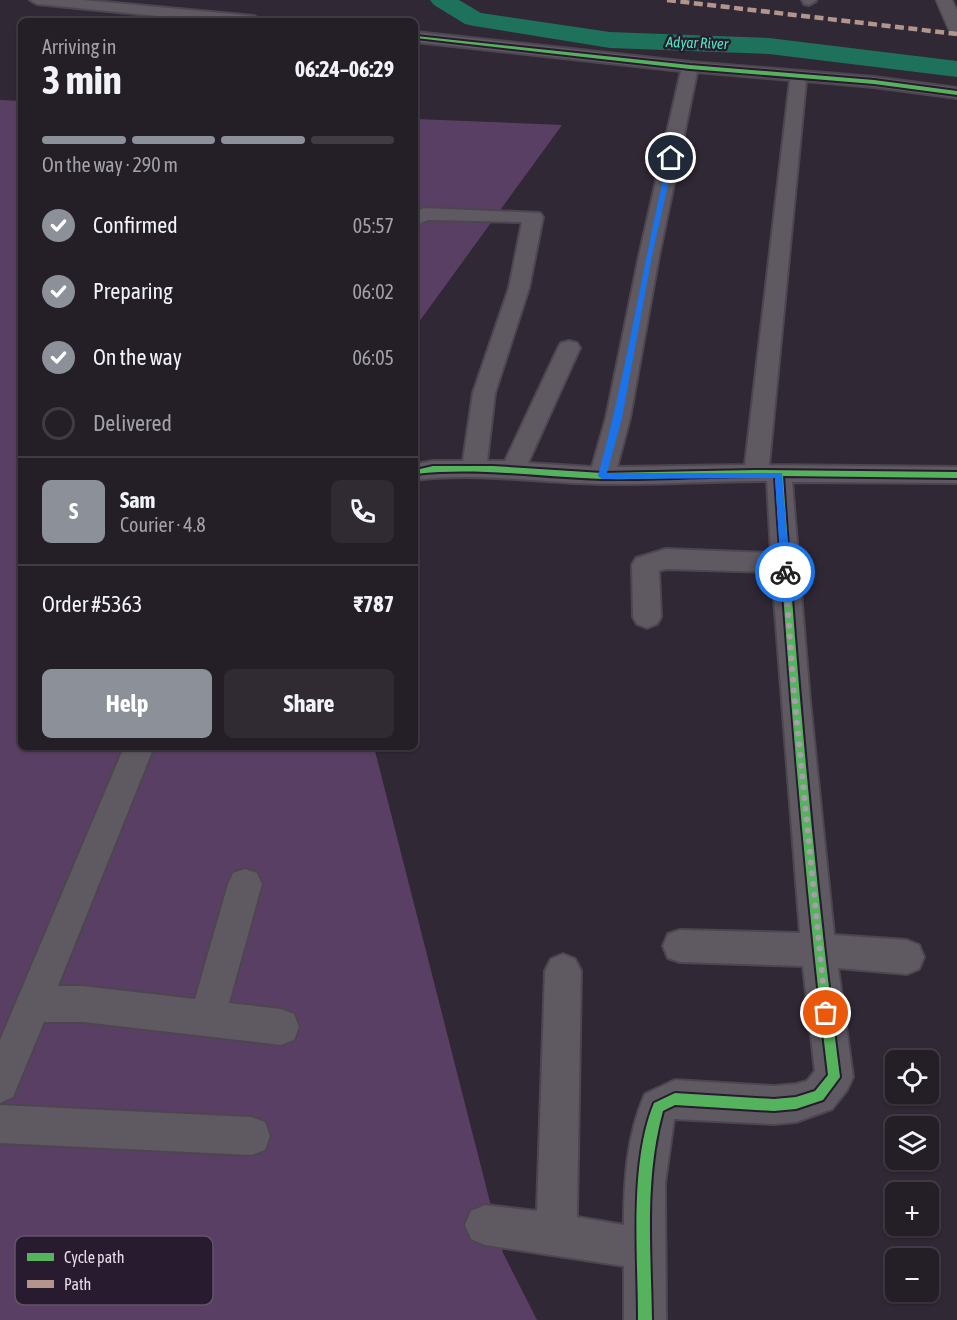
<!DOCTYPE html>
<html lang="en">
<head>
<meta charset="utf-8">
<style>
  body { margin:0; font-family:"Asap Condensed",sans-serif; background:#302b33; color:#f1f3f6; height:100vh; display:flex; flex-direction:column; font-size:22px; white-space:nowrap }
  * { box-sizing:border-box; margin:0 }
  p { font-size:20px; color:#a3a2a7 }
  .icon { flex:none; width:33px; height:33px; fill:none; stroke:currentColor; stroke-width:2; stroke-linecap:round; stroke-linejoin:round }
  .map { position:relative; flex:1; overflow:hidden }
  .side { position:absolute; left:18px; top:18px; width:400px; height:732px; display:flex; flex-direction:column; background:#241e27; border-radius:9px; box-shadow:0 2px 4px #0004,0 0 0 2px #413c44 }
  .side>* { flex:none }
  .fabs { position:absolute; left:885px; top:1050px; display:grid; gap:12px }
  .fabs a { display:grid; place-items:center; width:54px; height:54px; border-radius:9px; background:#241e27; box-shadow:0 2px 4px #0004,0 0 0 2px #413c44; font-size:30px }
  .pin { position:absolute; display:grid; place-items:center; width:51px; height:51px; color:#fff; margin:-26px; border:3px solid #fff; border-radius:50%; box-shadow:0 2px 6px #0007 }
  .courier { position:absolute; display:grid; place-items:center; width:60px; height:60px; margin:-30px; border:4px solid #1a73e8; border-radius:50%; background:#fff; color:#222; box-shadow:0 2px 8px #0007 }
  .overview em { font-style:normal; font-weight:700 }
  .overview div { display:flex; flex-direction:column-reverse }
  .overview { display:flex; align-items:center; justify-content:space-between; height:102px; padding:0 24px }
  h1 { font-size:39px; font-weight:700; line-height:45px }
  .bar { display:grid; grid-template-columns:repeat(4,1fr); gap:9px 6px; align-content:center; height:72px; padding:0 24px }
  .bar i { height:8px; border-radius:4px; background:#413c44 }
  .bar .active { background:#8c9099 }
  .bar p { grid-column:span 4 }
  .line { display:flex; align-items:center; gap:15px; padding:0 24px; border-top:2px solid #413c44 }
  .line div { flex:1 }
  .round { display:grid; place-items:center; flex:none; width:63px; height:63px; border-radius:9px; background:#302b33 }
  ol { padding:0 24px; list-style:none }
  li { display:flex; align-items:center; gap:18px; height:66px }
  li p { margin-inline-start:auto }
  li .icon { padding:6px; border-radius:50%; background:#8c9099; color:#fff; stroke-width:4 }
  li:last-child { color:#a3a2a7 }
  li i { width:33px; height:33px; border:3px solid #413c44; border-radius:50% }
  .action { display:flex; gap:12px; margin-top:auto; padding:12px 24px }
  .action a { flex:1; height:69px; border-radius:9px; background:#8c9099; color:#fff; font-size:24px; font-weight:700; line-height:69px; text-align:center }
  .action a+a { background:#302b33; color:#f1f3f6 }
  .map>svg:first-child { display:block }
  .green { fill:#5a3f64 }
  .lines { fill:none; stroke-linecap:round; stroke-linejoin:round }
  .river { fill:#1e715a; fill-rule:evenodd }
  .minor-casing { stroke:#4d4651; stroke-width:4 }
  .secondary-casing { stroke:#4d4651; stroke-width:3 }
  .minor { fill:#5f5962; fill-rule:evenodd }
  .secondary { fill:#5f5962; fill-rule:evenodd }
  .quiet { stroke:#b2968c; stroke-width:4.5; stroke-dasharray:9 4.5; stroke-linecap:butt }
  .cycleway-casing { stroke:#281a2f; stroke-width:4 }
  .cycleway { fill:#56b35d; fill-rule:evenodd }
  .route { fill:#1a73e8 }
  .done { stroke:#a69daa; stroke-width:6; stroke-dasharray:0 10.8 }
  .labels { text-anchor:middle; stroke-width:5; stroke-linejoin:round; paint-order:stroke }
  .far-water-label { font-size:15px; font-style:italic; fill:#4ceabb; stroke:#281a2f }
  .key { fill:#281a2f; stroke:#615467; stroke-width:1.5 }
  .key-label { font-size:16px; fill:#e6dcea }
</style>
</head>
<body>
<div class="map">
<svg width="957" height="1320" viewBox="0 0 957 1320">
  <rect width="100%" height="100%" fill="#302834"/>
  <path class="green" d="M 0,100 L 21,101 L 21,747 L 374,747 L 503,1253 L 537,1320 L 0,1320 Z
    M 416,119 L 562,125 L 416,326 Z"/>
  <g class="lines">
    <path class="river" d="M 430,0 L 459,0 L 481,13 L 610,32 L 769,38 L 957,61 L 957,77 L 769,54 L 610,48 L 474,26 L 465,24 L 434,5 Z"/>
    <g class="minor-casing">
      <path id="minor" d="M 30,0 L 83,0 L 254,16 L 262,21 L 208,21 L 37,4 Z
        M 802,0 L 816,0 L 816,1 L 809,5 L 804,4 Z
        M 416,32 L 690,62 L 874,77 L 957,88 L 957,98 L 874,87 L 806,81 L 769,465 L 957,467 L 957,483 L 792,482 L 810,701 L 834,935 L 907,940 L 919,945 L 924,957 L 919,969 L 907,974 L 838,968 L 853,1077 L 847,1090 L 832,1109 L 796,1122 L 774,1124 L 674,1119 L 665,1183 L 666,1320 L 624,1320 L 624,1266 L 485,1245 L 471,1239 L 465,1225 L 471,1211 L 485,1205 L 537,1211 L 545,971 L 551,959 L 563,954 L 575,959 L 581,971 L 577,1217 L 624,1225 C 624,1180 627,1135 645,1094 L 675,1080 L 774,1086 L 796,1084 L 807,1081 L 815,1071 L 803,966 L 680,962 L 668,958 L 663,946 L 668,934 L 680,930 L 800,933 L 772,572 L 666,569 L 659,571 L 661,617 L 657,624 L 647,628 L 637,624 L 633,617 L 632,565 L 636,558 L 666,549 L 771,553 L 767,481 C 712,481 657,485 602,484 C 540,483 478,472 416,480 L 416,464 L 433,461 L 463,461 L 473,393 L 509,288 L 522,222 L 428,220 L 416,225 L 416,211 L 424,208 L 540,213 L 543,217 L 529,288 L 495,393 L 487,461 L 505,461 L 558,348 L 561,343 L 569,341 L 577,343 L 580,348 L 528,463 L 592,467 L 606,418 L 639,256 L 681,71 L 416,42 ZM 697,72 L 790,80 L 745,465 L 617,467 L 630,418 L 659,256 Z
        M 124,747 L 154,747 L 58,986 L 83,986 L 195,999 L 228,884 L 233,873 L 245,869 L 257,873 L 262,884 L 229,1003 L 281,1009 L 294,1014 L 299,1027 L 294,1040 L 281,1045 L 83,1022 L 44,1022 L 13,1097 L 0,1103 L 0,1040 Z
        M 0,1105 L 251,1117 L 265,1122 L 270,1136 L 265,1150 L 251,1155 L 0,1143 Z"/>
    </g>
    <g class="secondary-casing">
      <path id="secondary" d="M 936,0 L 952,0 L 957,10 L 957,33 L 951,32 L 948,28 Z"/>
    </g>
    <use href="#minor" class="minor"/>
    <use href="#secondary" class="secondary"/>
    <path class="quiet" d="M 667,0 L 957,34"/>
    <g class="cycleway-casing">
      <path id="cycleway" d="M 416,36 L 690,65 L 874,80 L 957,91 L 957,95 L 874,84 L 690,69 L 416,38 Z
        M 433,466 L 493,466 L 602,473 L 756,470 L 957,472 L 957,478 L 783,476 C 797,677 814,877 840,1077 L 823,1100 L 796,1109 L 774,1111 L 675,1105 L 663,1111 C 644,1179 651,1250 652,1320 L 638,1320 C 638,1255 629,1163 654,1103 L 675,1093 L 774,1099 L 796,1097 L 815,1091 L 828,1075 C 804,876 788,676 775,476 C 717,475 660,480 602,479 C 540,477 478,467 416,474 L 416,470 Z"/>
    </g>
    <use href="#cycleway" class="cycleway"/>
  </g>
  <path class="route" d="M 671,156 L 674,158 L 652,256 L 622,418 L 607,473 L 782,473 L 790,572 L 785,576 L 781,572 L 775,478 L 602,479 L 598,476 C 627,371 643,263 668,158 Z"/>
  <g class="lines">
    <path class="done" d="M 785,572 L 794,693 L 826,1013"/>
  </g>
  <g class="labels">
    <g class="far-water-label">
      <text transform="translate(697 43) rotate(2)" y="5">Adyar River</text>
    </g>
  </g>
  <rect x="15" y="1236" width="198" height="69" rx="9" class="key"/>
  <rect x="27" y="1253" width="27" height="8" fill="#56b35d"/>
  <rect x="27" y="1280" width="27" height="8" fill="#b2968c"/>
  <g class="key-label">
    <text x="64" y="1263">Cycle path</text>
    <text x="64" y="1290">Path</text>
  </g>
</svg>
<div class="fabs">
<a><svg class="icon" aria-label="locate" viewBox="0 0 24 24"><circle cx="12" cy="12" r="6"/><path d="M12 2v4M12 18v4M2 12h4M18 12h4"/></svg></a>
<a><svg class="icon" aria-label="layers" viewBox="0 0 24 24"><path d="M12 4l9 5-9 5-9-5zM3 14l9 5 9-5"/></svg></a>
<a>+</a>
<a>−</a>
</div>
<div class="pin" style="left:826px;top:1013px;background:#ea580c"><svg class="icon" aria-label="bag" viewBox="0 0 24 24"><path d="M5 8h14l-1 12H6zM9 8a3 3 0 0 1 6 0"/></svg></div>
<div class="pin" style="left:671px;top:158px;background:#1f2937"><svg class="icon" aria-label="home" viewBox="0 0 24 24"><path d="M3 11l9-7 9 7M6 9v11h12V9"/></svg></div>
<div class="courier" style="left:785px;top:572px"><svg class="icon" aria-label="bike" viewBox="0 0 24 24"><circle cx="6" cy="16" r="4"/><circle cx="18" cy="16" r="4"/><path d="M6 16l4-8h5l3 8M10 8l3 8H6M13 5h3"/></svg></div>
<section class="side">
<div class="overview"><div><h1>3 min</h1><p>Arriving in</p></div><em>06:24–06:29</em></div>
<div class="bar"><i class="active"></i><i class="active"></i><i class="active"></i><i></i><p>On the way · 290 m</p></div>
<ol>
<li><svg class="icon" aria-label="check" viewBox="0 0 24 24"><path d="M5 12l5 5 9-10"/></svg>Confirmed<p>05:57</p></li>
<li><svg class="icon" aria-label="check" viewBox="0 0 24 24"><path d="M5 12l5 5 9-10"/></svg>Preparing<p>06:02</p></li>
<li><svg class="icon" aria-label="check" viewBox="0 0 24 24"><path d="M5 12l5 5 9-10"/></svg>On the way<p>06:05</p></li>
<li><i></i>Delivered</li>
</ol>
<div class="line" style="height:108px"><b class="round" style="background:#8c9099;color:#fff">S</b><div><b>Sam</b><p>Courier · 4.8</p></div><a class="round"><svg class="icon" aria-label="phone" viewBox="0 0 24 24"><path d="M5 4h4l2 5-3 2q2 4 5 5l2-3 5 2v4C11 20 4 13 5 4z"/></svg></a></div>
<div class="line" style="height:78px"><div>Order #5363</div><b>₹787</b></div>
<div class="action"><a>Help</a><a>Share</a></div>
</section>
</div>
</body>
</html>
